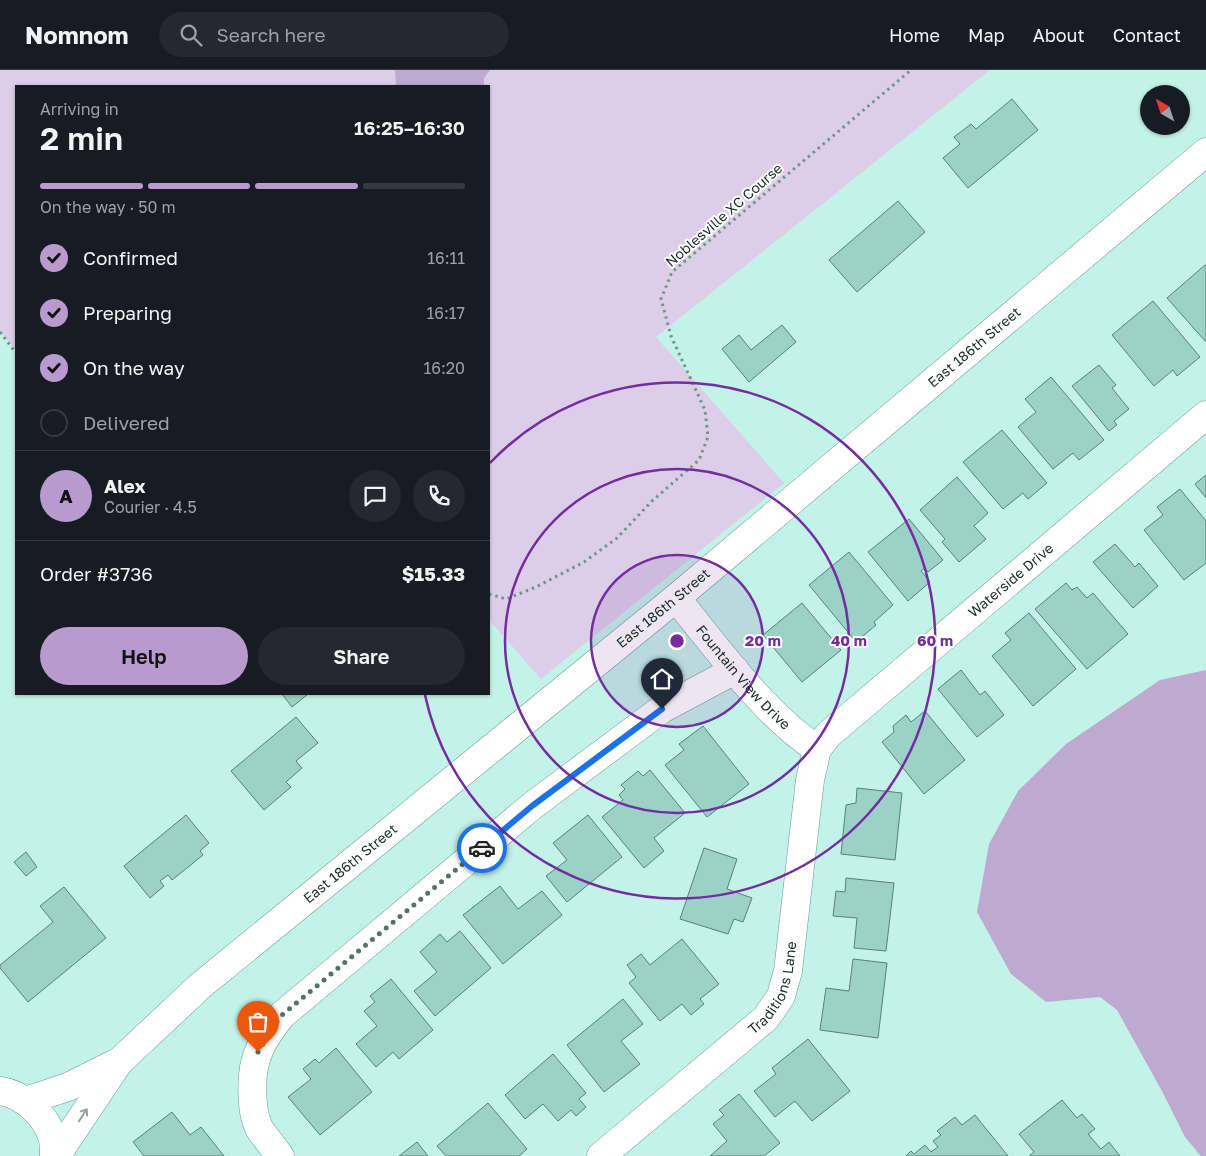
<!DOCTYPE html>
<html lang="en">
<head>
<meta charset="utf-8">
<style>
  body { margin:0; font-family:"Golos Text",sans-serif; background:#242831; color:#f1f3f6; height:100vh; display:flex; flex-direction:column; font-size:19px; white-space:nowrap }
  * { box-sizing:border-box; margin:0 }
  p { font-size:16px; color:#9ea1a6 }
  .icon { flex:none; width:28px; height:28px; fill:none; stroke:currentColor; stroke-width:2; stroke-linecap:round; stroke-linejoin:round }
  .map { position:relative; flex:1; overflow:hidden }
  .sheet { position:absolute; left:15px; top:15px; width:475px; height:610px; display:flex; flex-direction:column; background:#171b24; border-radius:0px; box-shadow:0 1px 4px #0004 }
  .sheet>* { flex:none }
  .needle { width:32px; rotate:321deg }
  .buttons { position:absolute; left:1140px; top:15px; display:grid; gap:10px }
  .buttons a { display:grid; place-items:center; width:50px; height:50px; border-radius:50%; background:#171b24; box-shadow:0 1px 4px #0004; font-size:25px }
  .pin { position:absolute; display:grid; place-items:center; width:42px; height:42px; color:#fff; margin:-51px -21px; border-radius:50% 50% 50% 0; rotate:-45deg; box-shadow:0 0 5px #0007 }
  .pin .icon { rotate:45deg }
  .courier { position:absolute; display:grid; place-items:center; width:50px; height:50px; margin:-25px; border:4px solid #1a73e8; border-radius:50%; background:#fff; color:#222; box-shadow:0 1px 6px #0007 }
  .overview em { font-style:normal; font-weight:600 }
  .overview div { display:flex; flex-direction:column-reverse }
  .overview { display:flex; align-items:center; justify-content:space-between; height:85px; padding:0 25px }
  h1 { font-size:32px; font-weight:600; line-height:38px }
  .bar { display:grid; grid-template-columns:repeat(4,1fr); gap:8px 5px; align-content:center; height:60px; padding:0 25px }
  .bar i { height:6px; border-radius:4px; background:#363941 }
  .bar .on { background:#b99acf }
  .bar p { grid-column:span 4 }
  .line { display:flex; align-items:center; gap:12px; padding:0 25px; border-top:1px solid #363941 }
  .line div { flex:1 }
  .round { display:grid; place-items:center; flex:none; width:52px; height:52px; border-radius:26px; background:#242831 }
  ol { padding:0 25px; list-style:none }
  li { display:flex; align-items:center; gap:15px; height:55px }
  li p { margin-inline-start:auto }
  li .icon { padding:5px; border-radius:50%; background:#b99acf; color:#111; stroke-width:4 }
  li:last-child { color:#9ea1a6 }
  li i { width:28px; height:28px; border:2px solid #363941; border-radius:50% }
  .primary-button { display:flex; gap:10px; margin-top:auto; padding:10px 25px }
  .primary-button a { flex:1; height:58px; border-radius:30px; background:#b99acf; color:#111; font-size:20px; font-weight:600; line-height:58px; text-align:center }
  .primary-button a+a { background:#242831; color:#f1f3f6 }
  header { display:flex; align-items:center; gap:30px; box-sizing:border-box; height:70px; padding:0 25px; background:#171b24; border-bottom:1px solid #363941 }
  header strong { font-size:24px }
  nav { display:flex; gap:28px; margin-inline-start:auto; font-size:18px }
  .search { width:350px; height:45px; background:#242831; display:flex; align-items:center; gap:12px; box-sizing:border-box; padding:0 18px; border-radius:28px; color:#9ea1a6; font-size:19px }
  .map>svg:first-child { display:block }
  .green { fill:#dccee9 }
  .water { fill:#beaad0 }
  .building { fill:#9bd1c7; stroke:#56827a }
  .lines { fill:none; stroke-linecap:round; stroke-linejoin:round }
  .minor-casing { stroke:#6c9991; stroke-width:29 }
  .path { stroke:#72948d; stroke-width:3; stroke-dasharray:2.5 4; stroke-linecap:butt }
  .minor { stroke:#fff; stroke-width:28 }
  .oneway { stroke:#97a09e }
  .done { stroke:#54716b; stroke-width:5; stroke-dasharray:0 9 }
  .route { stroke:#1a73e8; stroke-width:6 }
  .ring { fill:none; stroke:#742da0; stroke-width:2.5 }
  .labels { text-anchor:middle; stroke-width:4; stroke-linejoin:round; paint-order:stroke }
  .street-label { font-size:14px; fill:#182b27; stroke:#fff }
  .centre { fill:#742da0; stroke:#fff; stroke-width:2.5 }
  .ring-label { font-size:15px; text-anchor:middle; font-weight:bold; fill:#742da0; stroke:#fff; stroke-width:4; stroke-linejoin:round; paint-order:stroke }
</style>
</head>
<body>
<header>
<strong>Nomnom</strong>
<div class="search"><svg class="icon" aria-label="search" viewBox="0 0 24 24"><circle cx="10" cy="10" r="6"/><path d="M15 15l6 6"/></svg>Search here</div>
<nav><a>Home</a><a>Map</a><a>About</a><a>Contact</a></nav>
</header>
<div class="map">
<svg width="1206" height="1086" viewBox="0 0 1206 1086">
  <rect width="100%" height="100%" fill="#c3f2e9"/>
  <path class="green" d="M 0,0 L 990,0 L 656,267 L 784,413 L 541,609 L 489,550 L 489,16 L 16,16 L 16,280 L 0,261 Z"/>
  <path class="water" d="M 395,0 L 490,0 L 484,8 L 484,16 L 396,16 Z
    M 1206,600 L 1206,1086 L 1201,1086 L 1185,1067 L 1163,1023 L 1117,940 L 1100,927 L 1046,932 L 1011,904 L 977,842 L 989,774 L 1018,721 L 1066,674 L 1160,610 Z"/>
  <path class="building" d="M 1012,29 L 1038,60 L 968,118 L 943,88 L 960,74 L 954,67 L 971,54 L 976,59 Z
    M 898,131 L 925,162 L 857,222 L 829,190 Z
    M 1205,195 L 1206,195 L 1206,272 L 1167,228 Z
    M 1153,231 L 1200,287 L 1177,306 L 1173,300 L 1154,316 L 1112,265 Z
    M 782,255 L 796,272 L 749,312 L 722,279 L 739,265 L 751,280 Z
    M 1099,295 L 1116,315 L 1112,318 L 1129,339 L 1114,351 L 1117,355 L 1109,361 L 1072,316 Z
    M 1051,307 L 1104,370 L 1079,390 L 1073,383 L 1053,399 L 1018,357 L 1036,342 L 1025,329 Z
    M 1002,360 L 1047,413 L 1028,429 L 1023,423 L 1003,439 L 963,392 Z
    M 1206,405 L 1206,428 L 1195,414 Z
    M 957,407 L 988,443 L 974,456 L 986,469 L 959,492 L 942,472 L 945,469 L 920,440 Z
    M 1180,419 L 1206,451 L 1206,493 L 1184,510 L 1144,460 L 1163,445 L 1157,437 Z
    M 909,449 L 943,490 L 928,502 L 925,498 L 921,501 L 930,512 L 908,531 L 868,482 Z
    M 1115,474 L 1135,497 L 1139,493 L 1158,516 L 1133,538 L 1093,492 Z
    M 849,482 L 893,535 L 874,552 L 876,555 L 856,572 L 809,515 Z
    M 1066,513 L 1072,520 L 1077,517 L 1087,528 L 1093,523 L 1128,564 L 1087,599 L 1035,539 Z
    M 802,533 L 841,580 L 802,612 L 763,565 Z
    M 1029,543 L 1076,599 L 1033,636 L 992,586 L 1011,570 L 1005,563 Z
    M 961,600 L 980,625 L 985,621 L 1004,645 L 977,667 L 938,619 Z
    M 282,624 L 308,624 L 292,637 Z
    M 925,641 L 965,690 L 924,724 L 882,672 L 894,662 L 893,656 L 906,645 L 911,652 Z
    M 296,647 L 318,673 L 296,691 L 302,698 L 286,712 L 291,717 L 264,740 L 231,701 Z
    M 703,656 L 749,714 L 707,747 L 665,695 L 684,680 L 679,674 Z
    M 650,700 L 685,743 L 654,768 L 664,781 L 644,798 L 602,747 L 623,730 L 619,725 L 625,719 L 621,715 L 638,701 L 643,706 Z
    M 857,718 L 902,723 L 895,790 L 841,784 L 846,735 L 856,733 Z
    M 186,745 L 209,773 L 200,781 L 203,785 L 172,810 L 168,805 L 160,811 L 164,816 L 150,828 L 124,796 Z
    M 588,745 L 622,787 L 567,832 L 546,806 L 567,790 L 553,773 Z
    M 704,778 L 737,789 L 727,819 L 752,828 L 743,852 L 734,849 L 728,864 L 680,849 Z
    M 26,782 L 37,797 L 26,806 L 14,792 Z
    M 846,808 L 894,813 L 886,881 L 854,878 L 857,848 L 833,846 L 836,821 L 845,822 Z
    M 500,816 L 518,839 L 542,821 L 562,845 L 503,894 L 463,845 Z
    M 64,817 L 106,868 L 28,932 L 0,898 L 0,895 L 53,852 L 40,836 Z
    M 460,861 L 491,898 L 435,946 L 414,921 L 437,902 L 420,882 L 440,864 L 447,872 Z
    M 682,869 L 719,914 L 700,929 L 704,934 L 691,945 L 682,934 L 660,951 L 629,913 L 636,907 L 627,895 L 641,884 L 650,895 Z
    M 853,889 L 887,893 L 878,968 L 820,960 L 826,918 L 849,921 Z
    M 391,909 L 433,960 L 399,989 L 393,982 L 376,997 L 356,974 L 377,956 L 364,941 L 375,932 L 370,926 Z
    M 623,929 L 643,954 L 621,971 L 640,994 L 604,1022 L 567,975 Z
    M 808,969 L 850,1021 L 812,1051 L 795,1031 L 775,1047 L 754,1021 L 776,1004 L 772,998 Z
    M 336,978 L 372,1022 L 320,1065 L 288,1027 L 311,1009 L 303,999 L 315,989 L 319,993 Z
    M 553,984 L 586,1023 L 579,1029 L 586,1037 L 576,1046 L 571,1040 L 558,1051 L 543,1034 L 525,1049 L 505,1025 Z
    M 739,1024 L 780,1073 L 764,1086 L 710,1086 L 727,1071 L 713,1054 L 724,1045 L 719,1040 Z
    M 1062,1030 L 1077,1048 L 1082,1044 L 1095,1059 L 1088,1064 L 1101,1079 L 1109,1072 L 1120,1086 L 1029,1086 L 1034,1082 L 1019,1064 Z
    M 488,1033 L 527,1079 L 519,1086 L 446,1086 L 437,1076 Z
    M 172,1042 L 190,1065 L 201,1057 L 224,1086 L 144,1086 L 133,1072 Z
    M 975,1045 L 1008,1086 L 906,1086 L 911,1081 L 914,1084 L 925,1075 L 931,1082 L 938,1077 L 933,1071 L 941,1065 L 937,1061 L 955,1047 L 962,1055 Z
    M 417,1072 L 428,1086 L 399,1086 Z"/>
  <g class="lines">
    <g class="minor-casing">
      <g id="minor">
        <path id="s1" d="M 676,528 C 718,579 762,642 817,679"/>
        <path d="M 0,1021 C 23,1024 45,1045 52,1066 C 54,1072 54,1080 54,1086"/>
        <path d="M 25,1031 L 68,1017 L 118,992"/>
        <path id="s2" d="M 56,1086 L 119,992 L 200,916 L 676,528 L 1206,82"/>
        <path d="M 280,1086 C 273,1077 265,1067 259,1058 C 250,1039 250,1000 259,981 C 264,968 273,956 282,945 L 532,736 L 662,639 L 735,600"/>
        <path id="s3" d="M 601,1086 L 766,948 L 781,926 L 788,901 L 810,710 L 817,679 L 829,664 L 1206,345"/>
      </g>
    </g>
    <path class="path" d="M 0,262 L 16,283
      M 489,524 L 506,529 L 536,517 L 584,492 L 617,468 L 652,431 L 699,390 L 708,367 L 705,340 L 671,266 L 661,229 L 672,202 L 911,0"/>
    <use href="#minor" class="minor"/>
  </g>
  <defs><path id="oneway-shaft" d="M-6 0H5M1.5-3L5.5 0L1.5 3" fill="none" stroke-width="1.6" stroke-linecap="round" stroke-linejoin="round" transform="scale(1.25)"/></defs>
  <use class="oneway" href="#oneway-shaft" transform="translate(83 1045) rotate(-57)"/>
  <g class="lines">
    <path class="done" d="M 258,982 L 271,959 L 282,945 L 482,778"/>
    <path class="route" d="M 482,778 L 532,736 L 662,639"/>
  </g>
  <circle cx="677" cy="571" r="86" fill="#742da0" fill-opacity=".12"/>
  <g class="ring">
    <circle cx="677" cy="571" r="86"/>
    <circle cx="677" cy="571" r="172"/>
    <path d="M490 393A258 258 0 1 1 425 625"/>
  </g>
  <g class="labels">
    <g class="street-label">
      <text transform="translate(724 145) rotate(-41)" y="5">Noblesville XC Course</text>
      <text dy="5" stroke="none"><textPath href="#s2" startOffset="1228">East 186th Street</textPath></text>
      <text dy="5" stroke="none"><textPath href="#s3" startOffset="749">Waterside Drive</textPath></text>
      <text dy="5" stroke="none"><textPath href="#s2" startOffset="822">East 186th Street</textPath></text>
      <text dy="5" stroke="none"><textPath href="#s1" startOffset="104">Fountain View Drive</textPath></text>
      <text dy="5" stroke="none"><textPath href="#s2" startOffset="418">East 186th Street</textPath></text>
      <text dy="5" stroke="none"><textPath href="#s3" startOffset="246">Traditions Lane</textPath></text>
    </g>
  </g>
  <circle cx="677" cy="571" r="8" class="centre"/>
  <g class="ring-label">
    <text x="763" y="576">20 m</text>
    <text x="849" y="576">40 m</text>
    <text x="935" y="576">60 m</text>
  </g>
</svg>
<div class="buttons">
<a><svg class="needle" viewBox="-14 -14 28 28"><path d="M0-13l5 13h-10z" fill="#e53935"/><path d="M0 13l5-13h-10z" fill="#9ea1a6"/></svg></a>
</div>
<div class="pin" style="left:258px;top:982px;background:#ea580c"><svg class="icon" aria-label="bag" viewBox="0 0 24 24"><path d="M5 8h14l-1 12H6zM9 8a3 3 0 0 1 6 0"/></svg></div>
<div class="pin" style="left:662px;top:639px;background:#1f2937"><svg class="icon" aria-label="home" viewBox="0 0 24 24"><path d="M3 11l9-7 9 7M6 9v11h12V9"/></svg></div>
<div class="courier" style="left:482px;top:778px"><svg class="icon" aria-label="car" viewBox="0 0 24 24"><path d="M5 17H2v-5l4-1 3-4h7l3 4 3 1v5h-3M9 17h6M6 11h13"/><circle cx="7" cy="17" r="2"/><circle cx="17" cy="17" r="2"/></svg></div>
<section class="sheet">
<div class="overview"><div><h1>2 min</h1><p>Arriving in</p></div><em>16:25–16:30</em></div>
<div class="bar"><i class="on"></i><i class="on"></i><i class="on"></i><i></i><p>On the way · 50 m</p></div>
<ol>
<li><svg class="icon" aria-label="check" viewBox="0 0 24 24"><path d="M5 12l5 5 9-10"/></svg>Confirmed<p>16:11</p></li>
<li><svg class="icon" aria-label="check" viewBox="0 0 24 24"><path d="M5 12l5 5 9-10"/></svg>Preparing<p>16:17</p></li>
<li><svg class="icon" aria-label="check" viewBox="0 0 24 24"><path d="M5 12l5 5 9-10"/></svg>On the way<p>16:20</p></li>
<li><i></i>Delivered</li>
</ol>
<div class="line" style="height:90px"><b class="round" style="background:#b99acf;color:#111">A</b><div><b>Alex</b><p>Courier · 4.5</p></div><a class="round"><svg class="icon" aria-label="chat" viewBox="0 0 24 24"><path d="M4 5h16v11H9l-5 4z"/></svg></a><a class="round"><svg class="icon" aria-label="phone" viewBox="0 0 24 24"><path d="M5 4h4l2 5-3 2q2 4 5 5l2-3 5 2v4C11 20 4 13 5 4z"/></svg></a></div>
<div class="line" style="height:65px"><div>Order #3736</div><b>$15.33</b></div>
<div class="primary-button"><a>Help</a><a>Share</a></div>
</section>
</div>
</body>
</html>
